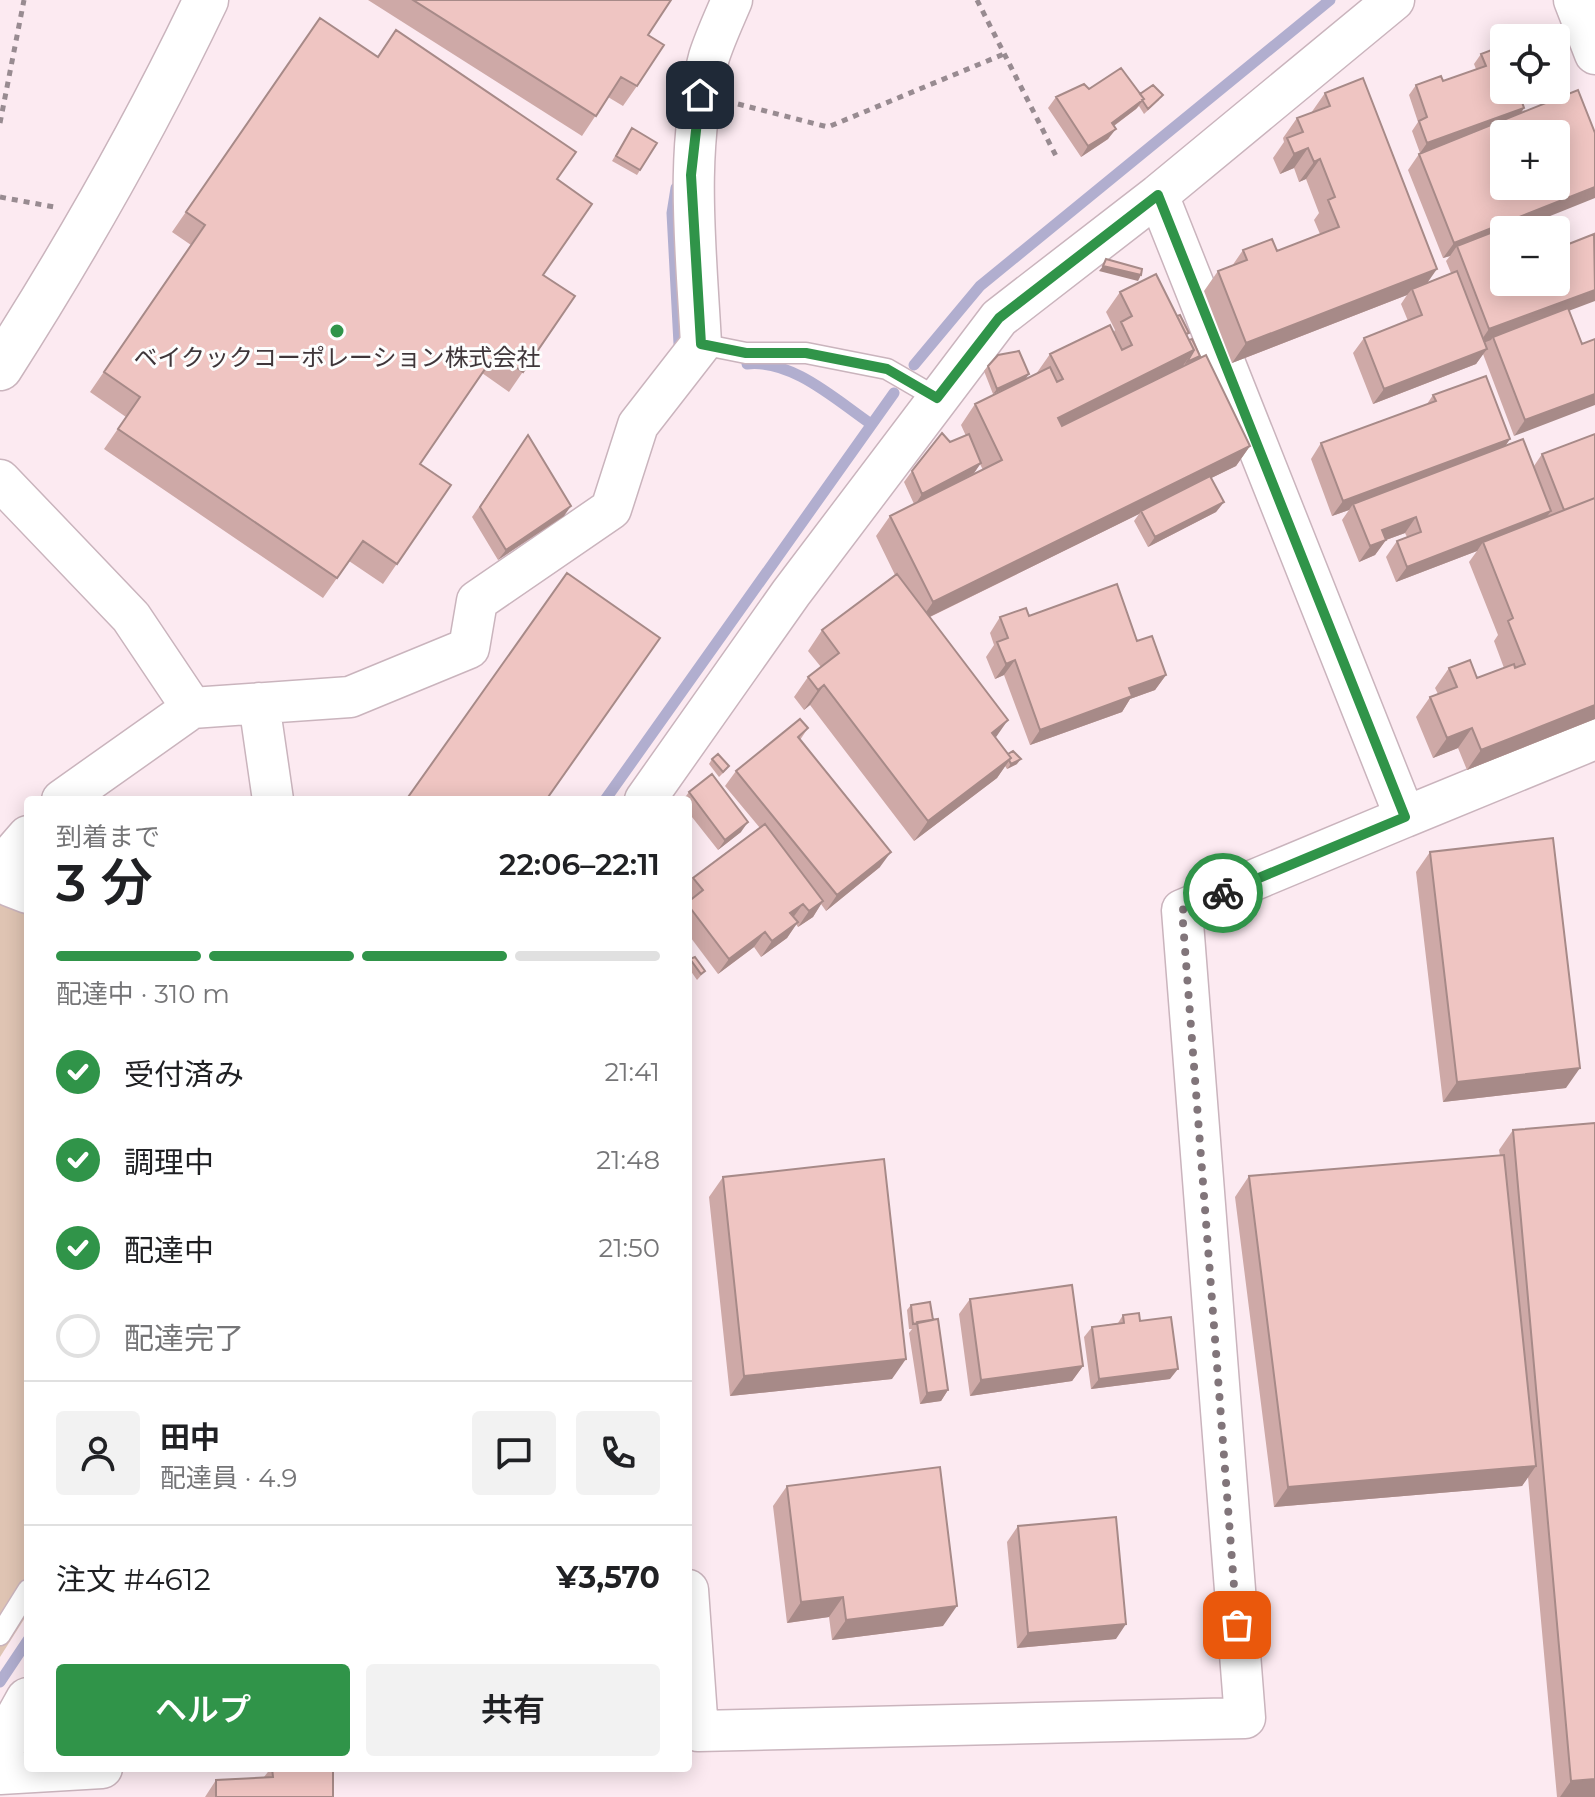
<!DOCTYPE html>
<html lang="ja">
<head>
<meta charset="utf-8">
<style>
  body { margin:0; font-family:Montserrat,"Noto Sans JP",sans-serif; background:#f2f2f2; color:#202124; height:100vh; display:flex; flex-direction:column; font-size:30px; white-space:nowrap }
  * { box-sizing:border-box; margin:0 }
  p { font-size:26px; color:#757577 }
  .icon { flex:none; width:44px; height:44px; fill:none; stroke:currentColor; stroke-width:2; stroke-linecap:round; stroke-linejoin:round }
  .map { position:relative; flex:1; overflow:hidden }
  .drawer { position:absolute; left:24px; top:796px; width:668px; height:976px; display:flex; flex-direction:column; background:#fff; border-radius:8px; box-shadow:0 4px 20px #0003 }
  .drawer>* { flex:none }
  .tools { position:absolute; left:1490px; top:24px; display:grid; gap:16px }
  .tools a { display:grid; place-items:center; width:80px; height:80px; border-radius:8px; background:#fff; box-shadow:0 4px 20px #0003; font-size:40px }
  .pin { position:absolute; display:grid; place-items:center; width:68px; height:68px; color:#fff; margin:-34px; border-radius:16px; box-shadow:0 4px 12px #0006 }
  .courier { position:absolute; display:grid; place-items:center; width:80px; height:80px; margin:-40px; border:6px solid #309449; border-radius:50%; background:#fff; color:#222; box-shadow:0 2px 10px #0007 }
  .overview em { font-style:normal; font-weight:600 }
  .overview div { display:flex; flex-direction:column-reverse }
  .overview { display:flex; align-items:center; justify-content:space-between; height:136px; padding:0 32px }
  h1 { font-size:52px; font-weight:600; line-height:60px }
  .bar { display:grid; grid-template-columns:repeat(4,1fr); gap:12px 8px; align-content:center; height:96px; padding:0 32px }
  .bar i { height:10px; border-radius:6px; background:#e0e0e0 }
  .bar .current { background:#309449 }
  .bar p { grid-column:span 4 }
  .line { display:flex; align-items:center; gap:20px; padding:0 32px; border-top:2px solid #e0e0e0 }
  .line div { flex:1 }
  .round { display:grid; place-items:center; flex:none; width:84px; height:84px; border-radius:8px; background:#f2f2f2 }
  ol { padding:0 32px; list-style:none }
  li { display:flex; align-items:center; gap:24px; height:88px }
  li p { margin-inline-start:auto }
  li .icon { padding:8px; border-radius:50%; background:#309449; color:#fff; stroke-width:4 }
  li:last-child { color:#757577 }
  li i { width:44px; height:44px; border:4px solid #e0e0e0; border-radius:50% }
  .action { display:flex; gap:16px; margin-top:auto; padding:16px 32px }
  .action a { flex:1; height:92px; border-radius:8px; background:#309449; color:#fff; font-size:32px; font-weight:600; line-height:92px; text-align:center }
  .action a+a { background:#f2f2f2; color:#202124 }
  .map>svg:first-child { display:block }
  .green { fill:#dfc4b3 }
  .lines { fill:none; stroke-linecap:round; stroke-linejoin:round }
  .stream { stroke:#b1aecf; stroke-width:11 }
  .service-casing { stroke:#cab4bd; stroke-width:23 }
  .minor-casing { stroke:#cab4bd; stroke-width:43 }
  .tertiary-casing { stroke:#cab4bd; stroke-width:47 }
  .path { stroke:#988b91; stroke-width:5; stroke-dasharray:6 6; stroke-linecap:butt }
  .service { stroke:#fff; stroke-width:20 }
  .minor { stroke:#fff; stroke-width:40 }
  .tertiary { stroke:#fff; stroke-width:44 }
  .wall { fill:#cea9a7; fill-rule:evenodd }
  .shaded-wall { fill:#a78a88 }
  .building { fill:#efc5c2; stroke:#a78a88; stroke-width:2; fill-rule:evenodd }
  .done { stroke:#81757a; stroke-width:8; stroke-dasharray:0 14.4 }
  .route { stroke:#309449; stroke-width:10 }
  .poi-dot { fill:#309449; stroke:#fdfdfd; stroke-width:3 }
  .labels { text-anchor:middle; stroke-width:6; stroke-linejoin:round; paint-order:stroke }
  .poi-label { font-size:24px; fill:#3f363a; stroke:#fdfdfd }
</style>
</head>
<body>
<div class="map">
<svg width="1595" height="1797" viewBox="0 0 1595 1797">
  <rect width="100%" height="100%" fill="#fceaf1"/>
  <path class="green" d="M 0,890 L 28,912 L 28,1613 L 0,1657 Z"/>
  <g class="lines">
    <path class="stream" d="M 676,188 L 672,213 L 679,344
      M 747,364 C 792,359 836,400 871,424
      M 914,365 L 980,286 L 1330,0
      M 605,800 L 894,393
      M 0,1682 L 28,1640"/>
    <g class="service-casing">
      <path id="service" d="M 701,344 L 746,353 L 806,353 L 887,369 L 937,398
        M 0,1635 L 28,1590"/>
    </g>
    <g class="minor-casing">
      <path id="minor" d="M 1574,0 L 1595,54
        M 1158,195 L 1405,817 L 1595,739
        M 0,480 L 131,617 L 192,708
        M 259,703 L 273,800
        M 62,800 L 192,708 L 350,697 L 469,648 L 477,601 L 611,509 L 638,425 L 701,344 C 696,248 684,151 709,57 C 715,38 724,19 732,0
        M 645,800 L 791,593 L 999,318 L 1158,195 L 1394,0
        M 0,868 L 28,836
        M 688,1590 L 698,1731 L 1245,1718 L 1182,910 L 1405,817
        M 0,1774 L 102,1768"/>
    </g>
    <g class="tertiary-casing">
      <path id="tertiary" d="M 0,368 C 76,249 145,128 206,0
        M 0,875 L 10,884 L 28,891
        M 0,1750 L 28,1700"/>
    </g>
    <path class="path" d="M 977,0 L 1058,160
      M 738,104 L 828,127 L 1004,54
      M 0,123 L 24,0
      M 0,197 L 54,207"/>
    <use href="#service" class="service"/>
    <use href="#minor" class="minor"/>
    <use href="#tertiary" class="tertiary"/>
  </g>
  <path class="wall" d="M 368,0 L 671,0 L 648,35 L 637,86 L 623,106 L 608,97 L 582,136 Z
    M 320,18 L 377,57 L 396,30 L 557,179 L 543,275 L 575,296 L 509,392 L 482,373 L 420,464 L 451,485 L 383,584 L 349,561 L 323,598 L 104,449 L 126,417 L 90,392 L 191,245 L 172,232 Z
    M 1481,54 L 1524,108 L 1520,114 L 1500,236 L 1504,282 L 1569,311 L 1582,344 L 1514,436 L 1483,354 L 1476,364 L 1373,404 L 1353,353 L 1364,338 L 1408,321 L 1401,304 L 1407,295 L 1232,363 L 1204,291 L 1218,271 L 1232,266 L 1243,250 L 1277,251 L 1320,234 L 1314,220 L 1319,213 L 1306,179 L 1299,182 L 1294,168 L 1280,174 L 1273,158 L 1284,142 L 1283,138 L 1297,118 L 1311,113 L 1325,93 L 1428,282 L 1451,273 L 1446,261 L 1450,256 L 1443,258 L 1408,170 L 1419,154 L 1436,147 L 1420,153 L 1412,131 L 1418,122 L 1409,95 L 1416,85 L 1443,81 L 1476,69 L 1474,64 Z
    M 1089,89 L 1140,94 L 1159,100 L 1144,114 L 1139,106 L 1136,109 L 1114,126 L 1108,139 L 1081,157 L 1048,108 L 1056,97 Z
    M 632,128 L 657,143 L 637,175 L 612,161 Z
    M 1120,292 L 1175,312 L 1189,333 L 1187,336 L 1200,356 L 1198,359 L 1250,446 L 1236,466 L 1211,478 L 1224,502 L 1216,512 L 1148,547 L 1134,521 L 1139,514 L 930,617 L 996,738 L 1017,764 L 1007,769 L 1005,766 L 997,778 L 914,841 L 810,705 L 804,710 L 794,697 L 808,677 L 821,667 L 808,651 L 822,630 L 895,575 L 876,536 L 890,516 L 914,504 L 904,482 L 912,471 L 950,442 L 966,436 L 961,425 L 975,404 L 1020,382 L 993,394 L 984,371 L 988,366 L 1026,379 L 1036,374 L 1050,354 L 1113,333 L 1115,330 L 1106,312 ZM 980,464 L 983,470 L 941,491 L 974,473 Z
    M 1433,395 L 1510,439 L 1505,446 L 1534,466 L 1542,454 L 1595,434 L 1595,719 L 1467,770 L 1458,748 L 1433,758 L 1416,717 L 1430,697 L 1438,694 L 1435,688 L 1449,668 L 1477,678 L 1504,668 L 1494,641 L 1498,635 L 1469,562 L 1477,551 L 1396,582 L 1386,557 L 1397,541 L 1407,537 L 1405,533 L 1386,540 L 1375,555 L 1359,562 L 1342,520 L 1349,510 L 1332,516 L 1311,459 L 1321,443 L 1427,404 Z
    M 528,435 L 564,516 L 498,560 L 472,517 Z
    M 1029,616 L 1137,641 L 1166,675 L 1155,690 L 1130,699 L 1122,712 L 1030,745 L 1004,675 L 995,679 L 986,657 L 994,645 L 990,633 L 1000,617 Z
    M 808,728 L 800,740 L 880,867 L 826,911 L 821,904 L 813,917 L 798,927 L 796,924 L 787,938 L 761,957 L 754,947 L 718,974 L 688,934 L 688,886 L 693,878 L 760,828 L 725,786 L 736,771 Z
    M 712,759 L 725,771 L 719,777 L 709,764 Z
    M 689,792 L 741,832 L 718,850 L 688,812 L 688,800 L 683,800 Z
    M 1430,852 L 1566,1088 L 1443,1102 L 1416,872 Z
    M 690,959 L 705,971 L 697,980 L 688,967 L 688,962 Z
    M 1513,1130 L 1595,1797 L 1557,1797 L 1528,1477 L 1522,1486 L 1274,1507 L 1235,1197 L 1249,1176 L 1500,1156 L 1499,1150 Z
    M 723,1177 L 892,1379 L 730,1396 L 709,1197 Z
    M 970,1299 L 1083,1366 L 1072,1381 L 970,1396 L 959,1314 Z
    M 911,1305 L 948,1390 L 941,1401 L 920,1404 L 909,1333 L 912,1329 L 909,1329 L 907,1310 Z
    M 1123,1315 L 1140,1321 L 1170,1379 L 1091,1389 L 1084,1337 L 1092,1327 L 1118,1323 Z
    M 787,1486 L 943,1626 L 832,1640 L 829,1617 L 787,1623 L 773,1506 Z
    M 1018,1526 L 1116,1639 L 1017,1648 L 1007,1542 Z
    M 271,1768 L 333,1768 L 333,1797 L 205,1797 L 216,1780 L 264,1777 Z"/>
  <path class="shaded-wall" d="M 1144,99 L 1136,109 L 1104,133 L 1112,123 Z
    M 1524,108 L 1517,119 L 1420,153 L 1427,143 Z
    M 1116,129 L 1108,139 L 1081,157 L 1088,146 Z
    M 1308,148 L 1294,168 L 1280,174 L 1294,154 Z
    M 1320,159 L 1306,179 L 1299,182 L 1314,162 Z
    M 1595,187 L 1595,198 L 1515,230 L 1504,230 L 1504,234 L 1459,252 L 1457,246 L 1450,256 L 1443,258 L 1454,243 Z
    M 1103,266 L 1141,275 L 1138,281 L 1099,271 Z
    M 1437,269 L 1423,289 L 1412,289 L 1407,295 L 1232,363 L 1246,343 Z
    M 1595,290 L 1595,301 L 1494,339 L 1493,337 L 1491,340 L 1478,345 L 1489,329 Z
    M 1487,349 L 1476,364 L 1373,404 L 1384,389 Z
    M 1194,350 L 1180,370 L 1044,438 L 1058,418 Z
    M 1029,374 L 1025,380 L 993,394 L 997,389 Z
    M 1595,394 L 1595,405 L 1514,436 L 1525,420 Z
    M 1510,439 L 1499,455 L 1353,504 L 1349,510 L 1332,516 L 1343,501 Z
    M 1250,446 L 1236,466 L 1142,512 L 1141,511 L 1139,514 L 919,622 L 933,602 Z
    M 981,463 L 974,473 L 915,505 L 922,494 Z
    M 1224,502 L 1216,512 L 1148,547 L 1155,537 Z
    M 571,506 L 564,516 L 498,560 L 506,550 Z
    M 1551,511 L 1540,526 L 1483,542 L 1477,551 L 1396,582 L 1407,567 Z
    M 1416,517 L 1405,533 L 1386,540 L 1375,555 L 1359,562 L 1382,530 Z
    M 1015,660 L 1004,675 L 995,679 L 1006,664 Z
    M 1166,675 L 1155,690 L 1130,699 L 1122,712 L 1030,745 L 1040,730 L 1129,688 Z
    M 824,685 L 810,705 L 804,710 L 818,690 Z
    M 1595,705 L 1595,719 L 1467,770 L 1481,750 Z
    M 1008,720 L 994,740 L 992,733 Z
    M 1472,728 L 1458,748 L 1433,758 L 1447,738 Z
    M 1011,758 L 997,778 L 914,841 L 928,821 Z
    M 1021,759 L 1017,764 L 1007,769 L 1011,764 Z
    M 748,822 L 741,832 L 718,850 L 725,840 Z
    M 891,852 L 880,867 L 826,911 L 837,895 Z
    M 823,901 L 813,917 L 798,927 L 809,911 Z
    M 803,904 L 792,919 L 790,913 Z
    M 798,922 L 787,938 L 761,957 L 772,941 Z
    M 765,932 L 754,947 L 718,974 L 729,959 Z
    M 1580,1068 L 1566,1088 L 1443,1102 L 1457,1082 Z
    M 906,1359 L 892,1379 L 730,1396 L 744,1376 Z
    M 1083,1366 L 1072,1381 L 970,1396 L 981,1380 Z
    M 1178,1369 L 1170,1379 L 1091,1389 L 1099,1379 Z
    M 948,1390 L 941,1401 L 920,1404 L 927,1393 Z
    M 1536,1466 L 1522,1486 L 1274,1507 L 1288,1487 Z
    M 843,1597 L 829,1617 L 787,1623 L 801,1602 Z
    M 957,1606 L 943,1626 L 832,1640 L 846,1620 Z
    M 1126,1624 L 1116,1639 L 1017,1648 L 1028,1633 Z
    M 1595,1779 L 1595,1797 L 1560,1797 L 1571,1781 Z"/>
  <path class="building" d="M 413,0 L 671,0 L 648,35 L 664,45 L 637,86 L 621,77 L 596,116 Z
    M 320,18 L 378,57 L 396,30 L 576,152 L 557,179 L 592,204 L 543,275 L 575,296 L 523,372 L 496,353 L 420,464 L 451,485 L 397,564 L 363,541 L 337,578 L 118,429 L 140,397 L 104,372 L 205,225 L 186,212 Z
    M 1502,46 L 1504,52 L 1504,90 L 1518,90 L 1524,108 L 1427,143 L 1419,121 L 1427,117 L 1416,85 L 1441,76 L 1443,81 L 1486,66 L 1481,54 Z
    M 1121,68 L 1144,99 L 1112,123 L 1116,129 L 1088,146 L 1056,97 L 1084,84 L 1089,89 Z
    M 1363,78 L 1437,269 L 1246,343 L 1218,271 L 1247,260 L 1243,250 L 1272,239 L 1277,251 L 1339,227 L 1328,200 L 1335,197 L 1320,159 L 1314,162 L 1308,148 L 1294,154 L 1287,138 L 1303,132 L 1297,118 L 1330,106 L 1325,93 Z
    M 1153,85 L 1163,95 L 1148,109 L 1142,100 L 1144,99 L 1140,94 Z
    M 1578,90 L 1595,133 L 1595,187 L 1454,243 L 1419,154 ZM 1504,134 L 1556,134 L 1556,186 L 1504,186 Z
    M 632,128 L 657,143 L 640,170 L 616,156 Z
    M 1498,230 L 1504,245 L 1504,282 L 1556,282 L 1556,249 L 1594,234 L 1595,290 L 1489,329 L 1457,246 Z
    M 1106,259 L 1142,269 L 1141,275 L 1103,266 Z
    M 1457,271 L 1487,349 L 1384,389 L 1364,338 L 1422,315 L 1412,289 Z
    M 1156,274 L 1194,350 L 1058,418 L 1062,426 L 1206,355 L 1250,446 L 933,602 L 890,516 L 1002,460 L 975,404 L 1050,367 L 1057,382 L 1063,379 L 1050,354 L 1110,325 L 1122,350 L 1132,345 L 1121,322 L 1132,316 L 1120,292 Z
    M 1568,308 L 1582,344 L 1595,339 L 1595,394 L 1525,420 L 1493,337 Z
    M 1180,315 L 1189,333 L 1186,334 L 1177,316 Z
    M 1192,339 L 1200,356 L 1187,362 L 1194,350 L 1189,340 Z
    M 1019,351 L 1029,374 L 997,389 L 988,366 L 998,355 Z
    M 1486,376 L 1510,439 L 1343,501 L 1321,443 L 1436,401 L 1433,395 Z
    M 942,433 L 950,442 L 969,434 L 981,463 L 922,494 L 912,471 Z
    M 1595,434 L 1595,498 L 1564,510 L 1542,454 Z
    M 528,435 L 571,506 L 506,550 L 480,507 Z
    M 1523,439 L 1551,511 L 1407,567 L 1397,541 L 1421,532 L 1416,517 L 1382,530 L 1386,540 L 1370,546 L 1353,504 Z
    M 1210,476 L 1224,502 L 1155,537 L 1141,511 Z
    M 1595,498 L 1595,705 L 1481,750 L 1472,728 L 1447,738 L 1430,697 L 1457,687 L 1449,668 L 1470,660 L 1477,678 L 1514,664 L 1515,668 L 1525,664 L 1508,621 L 1513,618 L 1483,542 Z
    M 567,573 L 660,638 L 546,800 L 406,800 Z
    M 897,574 L 1008,720 L 992,733 L 1011,758 L 928,821 L 824,685 L 818,690 L 808,677 L 839,653 L 822,630 Z
    M 1117,584 L 1137,641 L 1152,636 L 1166,675 L 1129,688 L 1132,696 L 1040,730 L 1015,660 L 1006,664 L 997,642 L 1008,638 L 1000,617 L 1026,608 L 1029,616 Z
    M 800,719 L 808,728 L 798,737 L 891,852 L 837,895 L 736,771 Z
    M 1013,751 L 1021,759 L 1011,764 L 1009,760 L 1011,758 L 1008,754 Z
    M 718,754 L 729,766 L 723,772 L 712,759 Z
    M 712,774 L 748,822 L 725,840 L 689,792 Z
    M 765,824 L 823,901 L 809,911 L 803,904 L 790,913 L 798,922 L 772,941 L 765,932 L 729,959 L 688,905 L 688,902 L 703,890 L 693,878 Z
    M 1553,838 L 1580,1068 L 1457,1082 L 1430,852 Z
    M 695,957 L 705,971 L 701,974 L 690,959 Z
    M 1595,1123 L 1595,1779 L 1571,1781 L 1513,1130 Z
    M 1504,1155 L 1536,1466 L 1288,1487 L 1249,1176 Z
    M 884,1159 L 906,1359 L 744,1376 L 723,1177 Z
    M 1072,1285 L 1083,1366 L 981,1380 L 970,1299 Z
    M 930,1302 L 933,1320 L 913,1324 L 911,1305 Z
    M 1139,1313 L 1140,1321 L 1171,1317 L 1178,1369 L 1099,1379 L 1092,1327 L 1124,1323 L 1123,1315 Z
    M 938,1319 L 948,1390 L 927,1393 L 917,1322 Z
    M 940,1467 L 957,1606 L 846,1620 L 843,1597 L 801,1602 L 787,1486 Z
    M 1116,1517 L 1126,1624 L 1028,1633 L 1018,1526 Z
    M 272,1768 L 333,1768 L 333,1797 L 216,1797 L 216,1780 L 273,1777 Z"/>
  <g class="lines">
    <path class="done" d="M 1223,893 L 1182,910 L 1237,1625"/>
    <path class="route" d="M 700,95 L 691,175 L 701,344 L 746,353 L 806,353 L 887,369 L 937,398 L 999,318 L 1158,195 L 1405,817 L 1223,893"/>
  </g>
  <circle class="poi-dot" cx="337" cy="331" r="8"/>
  <g class="labels">
    <g class="poi-label">
      <text x="337" y="366">ベイクックコーポレーション株式会社</text>
    </g>
  </g>
</svg>
<div class="tools">
<a><svg class="icon" aria-label="locate" viewBox="0 0 24 24"><circle cx="12" cy="12" r="6"/><path d="M12 2v4M12 18v4M2 12h4M18 12h4"/></svg></a>
<a>+</a>
<a>−</a>
</div>
<div class="pin" style="left:1237px;top:1625px;background:#ea580c"><svg class="icon" aria-label="bag" viewBox="0 0 24 24"><path d="M5 8h14l-1 12H6zM9 8a3 3 0 0 1 6 0"/></svg></div>
<div class="pin" style="left:700px;top:95px;background:#1f2937"><svg class="icon" aria-label="home" viewBox="0 0 24 24"><path d="M3 11l9-7 9 7M6 9v11h12V9"/></svg></div>
<div class="courier" style="left:1223px;top:893px"><svg class="icon" aria-label="bike" viewBox="0 0 24 24"><circle cx="6" cy="16" r="4"/><circle cx="18" cy="16" r="4"/><path d="M6 16l4-8h5l3 8M10 8l3 8H6M13 5h3"/></svg></div>
<section class="drawer">
<div class="overview"><div><h1>3 分</h1><p>到着まで</p></div><em>22:06–22:11</em></div>
<div class="bar"><i class="current"></i><i class="current"></i><i class="current"></i><i></i><p>配達中 · 310 m</p></div>
<ol>
<li><svg class="icon" aria-label="check" viewBox="0 0 24 24"><path d="M5 12l5 5 9-10"/></svg>受付済み<p>21:41</p></li>
<li><svg class="icon" aria-label="check" viewBox="0 0 24 24"><path d="M5 12l5 5 9-10"/></svg>調理中<p>21:48</p></li>
<li><svg class="icon" aria-label="check" viewBox="0 0 24 24"><path d="M5 12l5 5 9-10"/></svg>配達中<p>21:50</p></li>
<li><i></i>配達完了</li>
</ol>
<div class="line" style="height:144px"><a class="round"><svg class="icon" aria-label="person" viewBox="0 0 24 24"><circle cx="12" cy="8" r="4"/><path d="M4 21q1-7 8-7t8 7"/></svg></a><div><b>田中</b><p>配達員 · 4.9</p></div><a class="round"><svg class="icon" aria-label="chat" viewBox="0 0 24 24"><path d="M4 5h16v11H9l-5 4z"/></svg></a><a class="round"><svg class="icon" aria-label="phone" viewBox="0 0 24 24"><path d="M5 4h4l2 5-3 2q2 4 5 5l2-3 5 2v4C11 20 4 13 5 4z"/></svg></a></div>
<div class="line" style="height:104px"><div>注文 #4612</div><b>¥3,570</b></div>
<div class="action"><a>ヘルプ</a><a>共有</a></div>
</section>
</div>
</body>
</html>
